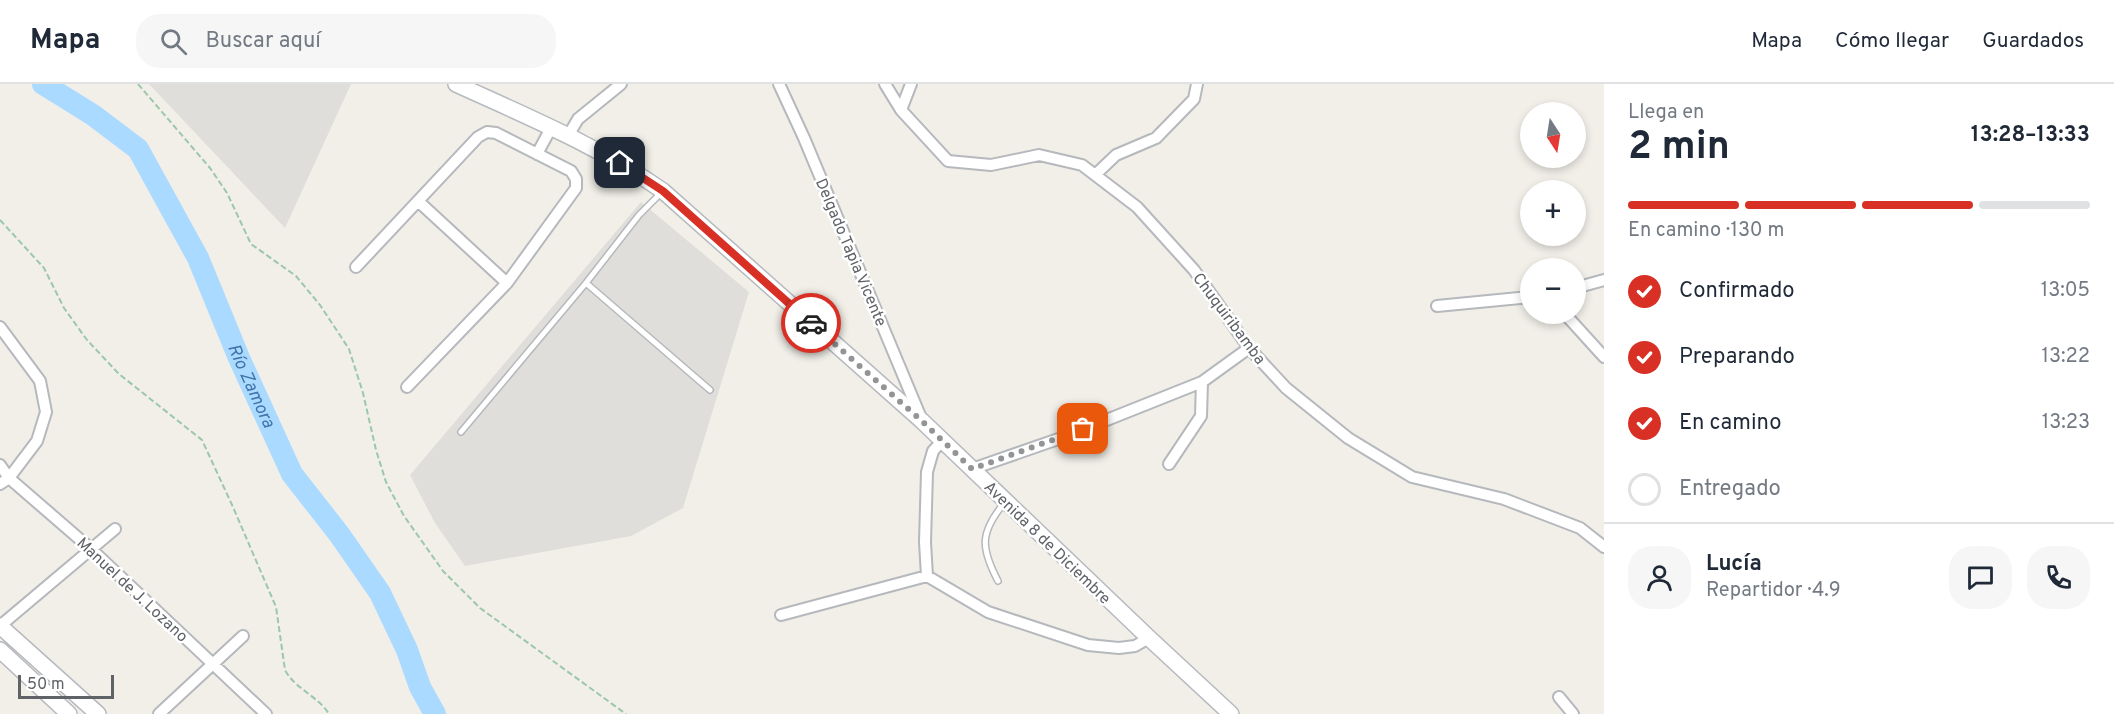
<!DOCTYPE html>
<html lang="es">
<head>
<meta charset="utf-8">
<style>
  body { margin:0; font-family:Overpass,sans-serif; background:#f6f6f7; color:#1f2937; height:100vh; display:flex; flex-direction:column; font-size:22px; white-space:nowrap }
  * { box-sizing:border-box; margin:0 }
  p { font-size:20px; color:#747a83 }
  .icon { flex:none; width:33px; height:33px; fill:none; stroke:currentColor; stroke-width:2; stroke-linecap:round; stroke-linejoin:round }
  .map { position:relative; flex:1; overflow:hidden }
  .panel { display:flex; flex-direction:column; background:#fff; width:510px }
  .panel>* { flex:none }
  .needle { width:39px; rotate:168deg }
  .controls { position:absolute; left:1520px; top:18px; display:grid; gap:12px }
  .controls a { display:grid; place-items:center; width:66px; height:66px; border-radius:50%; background:#fff; box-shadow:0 3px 9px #0003; font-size:30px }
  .scale { position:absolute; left:18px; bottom:15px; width:96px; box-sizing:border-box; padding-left:6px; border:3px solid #5f6368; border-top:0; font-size:16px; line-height:21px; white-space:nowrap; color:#5f6368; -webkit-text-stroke:4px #fff; paint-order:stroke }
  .pin { position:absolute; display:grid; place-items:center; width:51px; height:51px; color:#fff; margin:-26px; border-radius:12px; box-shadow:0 3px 9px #0006 }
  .courier { position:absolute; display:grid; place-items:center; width:60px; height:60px; margin:-30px; border:4px solid #d93025; border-radius:50%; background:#fff; color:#222; box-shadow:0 2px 8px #0007 }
  .overview em { font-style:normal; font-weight:700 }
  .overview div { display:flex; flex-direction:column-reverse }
  .overview { display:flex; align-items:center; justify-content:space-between; height:102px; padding:0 24px }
  h1 { font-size:39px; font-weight:700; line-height:45px }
  .bar { display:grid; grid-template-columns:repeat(4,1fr); gap:9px 6px; align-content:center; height:72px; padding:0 24px }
  .bar i { height:8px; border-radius:4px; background:#e0e1e3 }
  .bar .current { background:#d93025 }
  .bar p { grid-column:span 4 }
  .line { display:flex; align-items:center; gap:15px; padding:0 24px; border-top:2px solid #e0e1e3 }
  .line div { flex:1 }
  .round { display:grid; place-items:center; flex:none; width:63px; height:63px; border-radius:24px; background:#f6f6f7 }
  ol { padding:0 24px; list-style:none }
  li { display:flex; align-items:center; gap:18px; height:66px }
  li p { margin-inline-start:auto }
  li .icon { padding:6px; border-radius:50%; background:#d93025; color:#fff; stroke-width:4 }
  li:last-child { color:#747a83 }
  li i { width:33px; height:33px; border:3px solid #e0e1e3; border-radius:50% }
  header { display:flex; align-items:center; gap:36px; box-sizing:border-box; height:84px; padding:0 30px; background:#fff; border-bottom:2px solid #e0e1e3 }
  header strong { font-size:28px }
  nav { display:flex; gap:33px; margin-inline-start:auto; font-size:21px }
  .search { width:420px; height:54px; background:#f6f6f7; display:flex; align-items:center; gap:15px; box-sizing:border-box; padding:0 21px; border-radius:24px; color:#747a83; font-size:22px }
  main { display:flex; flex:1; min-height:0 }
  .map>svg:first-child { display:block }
  .industrial { fill:#e0deda }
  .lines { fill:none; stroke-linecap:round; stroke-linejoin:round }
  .river { stroke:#aadaff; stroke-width:22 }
  .service-casing { stroke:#b5b8bc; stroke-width:8 }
  .minor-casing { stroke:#b5b8bc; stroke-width:14 }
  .secondary-casing { stroke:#b6babf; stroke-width:18 }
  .path { stroke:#9cc7a9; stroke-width:2; stroke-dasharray:6 3; stroke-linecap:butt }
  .service { stroke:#fff; stroke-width:5 }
  .minor { stroke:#fff; stroke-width:10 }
  .secondary { stroke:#fff; stroke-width:15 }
  .done { stroke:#929495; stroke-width:6; stroke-dasharray:0 10.8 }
  .route { stroke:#d93025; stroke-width:8 }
  .labels { text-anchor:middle; stroke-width:5; stroke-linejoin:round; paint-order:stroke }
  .street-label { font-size:16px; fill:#5f6368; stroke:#fff }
  .water-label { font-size:18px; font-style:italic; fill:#4174aa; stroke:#fff }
</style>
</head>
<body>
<header>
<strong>Mapa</strong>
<div class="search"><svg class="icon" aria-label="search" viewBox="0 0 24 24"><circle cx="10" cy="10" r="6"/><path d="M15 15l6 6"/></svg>Buscar aquí</div>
<nav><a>Mapa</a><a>Cómo llegar</a><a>Guardados</a></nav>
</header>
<main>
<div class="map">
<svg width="1604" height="630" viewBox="0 0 1604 630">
  <rect width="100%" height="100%" fill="#f1efe8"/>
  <path class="industrial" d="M 149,0 L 351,0 L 285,144 Z
    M 641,118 L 749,208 L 683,424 L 631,452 L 465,482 L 435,439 L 410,391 Z"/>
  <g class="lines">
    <path class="river" id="s1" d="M 43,0 L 93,31 L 138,65 L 198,174 L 239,274 L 292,390 L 339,450 L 380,509 L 407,566 L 420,603 L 435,630"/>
    <g class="service-casing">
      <path id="service" d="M 586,199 L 710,306
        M 461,348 L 586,199 L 639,131 L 662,108
        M 998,497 C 980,463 980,448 1005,418"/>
    </g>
    <g class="minor-casing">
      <path id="minor" d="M 779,0 L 804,54 L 921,334
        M 885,0 L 901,26 L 948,77 L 991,81 L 1039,71 L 1082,81 L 1137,123 L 1194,186 L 1249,264 L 1286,304 L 1348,354 L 1412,393 L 1504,415 L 1580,444 L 1604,463
        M 901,26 L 911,0
        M 568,52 L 578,35 L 621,0
        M 537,70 L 551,44
        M 1095,91 L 1116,71 L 1156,54 L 1194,15 L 1197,0
        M 418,117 L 507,199
        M 356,183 L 478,53 L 487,48 L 496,49 L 571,87 L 576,95 L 576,104 L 507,199 L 407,303
        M 1575,204 L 1604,196
        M 1437,222 L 1530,213
        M 1565,230 L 1604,273
        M 0,243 L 40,297 L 46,328 L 37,357 L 9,394 L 0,400
        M 1169,380 L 1201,332 L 1202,298
        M 0,381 L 9,394 L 91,465 L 266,630
        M 972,385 L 1064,353 L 1202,298 L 1249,264
        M 927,492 L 925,458 L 927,388 L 933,367 L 942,357
        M 781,531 L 927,492 L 988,528 L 1088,561 L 1119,564 L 1135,562 L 1149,554
        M 0,542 L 115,445
        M 1559,613 L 1573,630
        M 159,630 L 243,552"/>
    </g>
    <g class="secondary-casing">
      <path id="secondary" d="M 456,0 C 526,32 599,62 663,107 L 922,337 L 1149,554 L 1231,630
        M 0,542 L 98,630
        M 0,566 L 69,630"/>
    </g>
    <path class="path" d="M 138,0 L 210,84 L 227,109 L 251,160 L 296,192 L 320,221 L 349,265 L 363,309 L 376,366 L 386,398 L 404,432 L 443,487 L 480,524 L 626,630
      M 0,136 L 44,184 L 64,224 L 87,256 L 119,290 L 202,356 L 233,423 L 276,523 L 285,586 C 295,605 318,612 329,630"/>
    <use href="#service" class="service"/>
    <use href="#minor" class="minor"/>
    <use href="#secondary" class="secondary"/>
  </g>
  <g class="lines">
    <path class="done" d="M 811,239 L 922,337 L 972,385 L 1083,345"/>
    <path class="route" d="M 620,79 L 663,107 L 811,239"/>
  </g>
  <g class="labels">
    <g class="street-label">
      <text transform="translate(852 168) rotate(67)" y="6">Delgado Tapia Vicente</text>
      <text transform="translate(1230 234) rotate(53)" y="6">Chuquiribamba</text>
      <text transform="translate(1048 458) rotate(44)" y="6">Avenida 8 de Diciembre</text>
      <text transform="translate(133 505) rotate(43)" y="6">Manuel de J. Lozano</text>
    </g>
    <g class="water-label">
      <text dy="6" stroke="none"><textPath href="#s1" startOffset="378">Río Zamora</textPath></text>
    </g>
  </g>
</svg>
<div class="controls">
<a><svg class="needle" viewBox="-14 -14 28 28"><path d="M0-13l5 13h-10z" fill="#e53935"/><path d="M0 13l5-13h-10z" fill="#747a83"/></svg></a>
<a>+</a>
<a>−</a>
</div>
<div class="scale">50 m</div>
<div class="pin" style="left:1083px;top:345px;background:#ea580c"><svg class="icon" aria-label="bag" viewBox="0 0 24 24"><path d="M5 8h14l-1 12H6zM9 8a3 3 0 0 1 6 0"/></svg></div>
<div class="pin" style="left:620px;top:79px;background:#1f2937"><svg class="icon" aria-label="home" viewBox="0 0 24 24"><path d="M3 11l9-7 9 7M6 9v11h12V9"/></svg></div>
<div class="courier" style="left:811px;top:239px"><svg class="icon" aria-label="car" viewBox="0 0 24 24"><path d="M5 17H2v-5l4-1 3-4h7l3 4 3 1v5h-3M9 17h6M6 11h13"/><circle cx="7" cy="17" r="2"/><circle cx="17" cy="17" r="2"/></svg></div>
</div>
<section class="panel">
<div class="overview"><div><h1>2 min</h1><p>Llega en</p></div><em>13:28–13:33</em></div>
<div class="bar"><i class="current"></i><i class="current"></i><i class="current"></i><i></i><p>En camino · 130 m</p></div>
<ol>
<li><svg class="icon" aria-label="check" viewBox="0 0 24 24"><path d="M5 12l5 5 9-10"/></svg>Confirmado<p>13:05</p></li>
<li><svg class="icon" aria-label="check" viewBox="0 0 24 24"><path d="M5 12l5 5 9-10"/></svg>Preparando<p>13:22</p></li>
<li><svg class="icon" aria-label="check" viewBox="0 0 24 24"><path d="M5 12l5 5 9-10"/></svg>En camino<p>13:23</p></li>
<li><i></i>Entregado</li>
</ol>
<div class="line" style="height:108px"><a class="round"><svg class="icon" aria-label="person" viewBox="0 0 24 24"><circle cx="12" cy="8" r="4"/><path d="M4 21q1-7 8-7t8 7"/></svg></a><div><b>Lucía</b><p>Repartidor · 4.9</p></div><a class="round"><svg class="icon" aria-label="chat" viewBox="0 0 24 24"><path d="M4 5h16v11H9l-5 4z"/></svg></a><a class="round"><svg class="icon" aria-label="phone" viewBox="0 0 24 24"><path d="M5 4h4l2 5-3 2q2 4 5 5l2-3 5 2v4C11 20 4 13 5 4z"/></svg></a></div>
</section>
</main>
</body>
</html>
